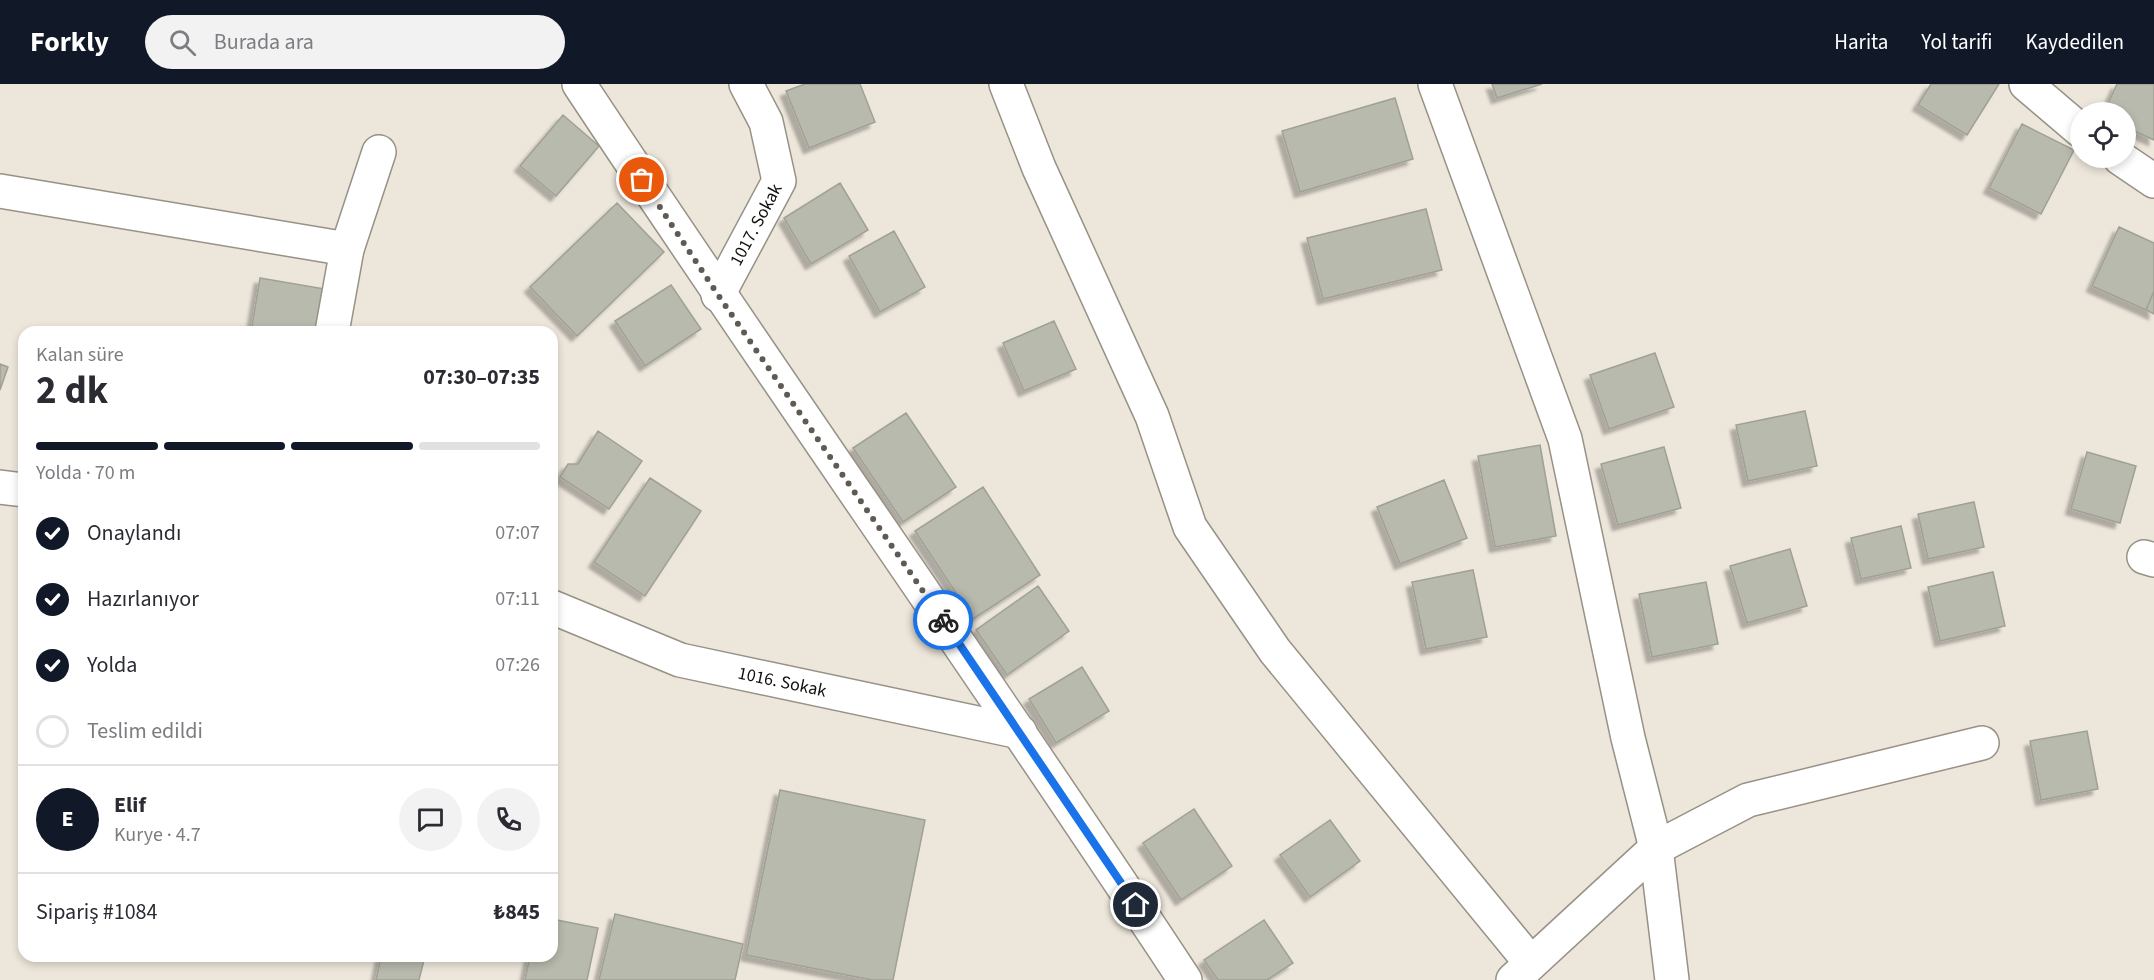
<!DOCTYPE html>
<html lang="tr">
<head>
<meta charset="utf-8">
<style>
  body { margin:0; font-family:"Source Sans 3",sans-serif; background:#f2f2f3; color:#2b2b33; height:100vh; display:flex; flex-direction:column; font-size:22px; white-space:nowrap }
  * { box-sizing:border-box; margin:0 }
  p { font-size:20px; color:#7c7c81 }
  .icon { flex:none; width:33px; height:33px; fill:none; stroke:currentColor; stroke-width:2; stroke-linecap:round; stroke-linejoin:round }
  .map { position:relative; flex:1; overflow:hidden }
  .details { position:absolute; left:18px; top:242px; width:540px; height:636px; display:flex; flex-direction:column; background:#fff; border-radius:18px; box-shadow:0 3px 9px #0003 }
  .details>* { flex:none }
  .controls { position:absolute; left:2070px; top:18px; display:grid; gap:12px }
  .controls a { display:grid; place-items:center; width:66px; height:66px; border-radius:50%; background:#fff; box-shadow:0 3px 9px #0003; font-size:30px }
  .pin { position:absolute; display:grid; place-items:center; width:51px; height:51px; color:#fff; margin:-26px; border:3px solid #fff; border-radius:50%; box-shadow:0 2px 6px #0007 }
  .courier { position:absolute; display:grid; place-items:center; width:60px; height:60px; margin:-30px; border:4px solid #1a73e8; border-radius:50%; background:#fff; color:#222; box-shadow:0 2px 8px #0007 }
  .overview em { font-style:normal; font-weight:700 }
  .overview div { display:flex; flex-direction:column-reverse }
  .overview { display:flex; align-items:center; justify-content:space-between; height:102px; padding:0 18px }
  h1 { font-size:39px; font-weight:700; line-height:45px }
  .bar { display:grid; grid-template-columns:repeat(4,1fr); gap:9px 6px; align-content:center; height:72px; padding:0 18px }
  .bar i { height:8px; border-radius:4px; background:#e1e1e2 }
  .bar .current { background:#111827 }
  .bar p { grid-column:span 4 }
  .line { display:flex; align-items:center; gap:15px; padding:0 18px; border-top:2px solid #e1e1e2 }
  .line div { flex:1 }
  .round { display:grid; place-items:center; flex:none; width:63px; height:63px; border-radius:32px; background:#f2f2f3 }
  ol { padding:0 18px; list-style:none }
  li { display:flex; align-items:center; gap:18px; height:66px }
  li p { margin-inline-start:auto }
  li .icon { padding:6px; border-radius:50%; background:#111827; color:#fff; stroke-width:4 }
  li:last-child { color:#7c7c81 }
  li i { width:33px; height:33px; border:3px solid #e1e1e2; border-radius:50% }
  header { display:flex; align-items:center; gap:36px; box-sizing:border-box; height:84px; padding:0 30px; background:#111827; color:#fff }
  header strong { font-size:28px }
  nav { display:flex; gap:33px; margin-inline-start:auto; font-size:21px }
  .search { width:420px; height:54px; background:#f2f2f3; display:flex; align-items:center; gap:15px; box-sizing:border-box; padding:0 21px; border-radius:33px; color:#7c7c81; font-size:22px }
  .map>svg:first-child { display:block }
  .building { fill:#b9baae; stroke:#a0a195; stroke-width:1.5; filter:url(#shadow) }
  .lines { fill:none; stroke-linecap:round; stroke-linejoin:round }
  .street-casing { stroke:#979186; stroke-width:36 }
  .street { stroke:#fff; stroke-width:33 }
  .done { stroke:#5f5b54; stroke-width:6; stroke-dasharray:0 10.8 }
  .route { stroke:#1a73e8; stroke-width:8 }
  .labels { text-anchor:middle; stroke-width:4.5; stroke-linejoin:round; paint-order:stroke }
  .street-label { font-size:18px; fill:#12100c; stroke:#ede6db }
</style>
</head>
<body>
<header>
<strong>Forkly</strong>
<div class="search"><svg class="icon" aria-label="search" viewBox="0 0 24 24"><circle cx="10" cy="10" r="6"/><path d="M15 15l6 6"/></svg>Burada ara</div>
<nav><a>Harita</a><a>Yol tarifi</a><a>Kaydedilen</a></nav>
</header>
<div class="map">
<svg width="2154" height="896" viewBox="0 0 2154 896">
  <defs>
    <filter id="shadow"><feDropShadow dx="-5.5" dy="5.5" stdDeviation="1.5" flood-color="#0004"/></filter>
  </defs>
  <rect width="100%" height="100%" fill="#ede6db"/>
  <path class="building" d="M 805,0 L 860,0 L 875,38 L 809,64 L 786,7 Z
    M 1492,0 L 1542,0 L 1497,14 Z
    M 1931,0 L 1999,0 L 1967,51 L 1918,21 Z
    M 2117,0 L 2154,0 L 2154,56 L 2126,43 L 2126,28 L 2104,28 Z
    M 1395,14 L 1413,75 L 1300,108 L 1282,47 Z
    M 563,31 L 599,62 L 556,112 L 520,82 Z
    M 2022,40 L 2074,66 L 2041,130 L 1989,104 Z
    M 840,99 L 868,146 L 811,180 L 784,134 Z
    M 617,119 L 664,168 L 577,252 L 530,203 Z
    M 1426,125 L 1442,186 L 1323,215 L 1307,154 Z
    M 2119,143 L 2154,159 L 2154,207 L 2146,226 L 2092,202 Z
    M 894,147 L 925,203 L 880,228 L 849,172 Z
    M 260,194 L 325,205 L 318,248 L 251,248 Z
    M 671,201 L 701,245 L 645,282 L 615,237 Z
    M 2154,207 L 2154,230 L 2146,226 Z
    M 1054,237 L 1076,285 L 1024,307 L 1003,259 Z
    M 1655,269 L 1674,323 L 1609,345 L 1590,291 Z
    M 0,280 L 8,283 L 0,306 Z
    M 1805,327 L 1817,382 L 1748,397 L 1736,341 Z
    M 906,329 L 956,403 L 903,438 L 853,364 Z
    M 598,347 L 642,377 L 609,425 L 560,393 L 568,380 L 578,380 Z
    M 1540,361 L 1556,452 L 1495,463 L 1478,372 Z
    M 1664,363 L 1681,424 L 1618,441 L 1601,380 Z
    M 2087,368 L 2136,382 L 2120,439 L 2071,425 Z
    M 650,394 L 701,427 L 645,512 L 594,478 Z
    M 1444,396 L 1467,454 L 1400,480 L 1377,423 Z
    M 983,403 L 1040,491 L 973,535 L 915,447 Z
    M 1974,418 L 1984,463 L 1928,475 L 1918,430 Z
    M 1901,442 L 1911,484 L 1861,495 L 1851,454 Z
    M 1790,465 L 1807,522 L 1747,539 L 1730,482 Z
    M 1473,486 L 1487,553 L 1426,565 L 1412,498 Z
    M 1993,488 L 2005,542 L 1940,557 L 1928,503 Z
    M 1706,498 L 1718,560 L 1652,573 L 1639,510 Z
    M 1038,502 L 1069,547 L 1007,591 L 976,546 Z
    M 1082,583 L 1109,627 L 1056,659 L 1029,615 Z
    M 2087,647 L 2098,705 L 2041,716 L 2030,657 Z
    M 780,706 L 925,736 L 893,896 L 872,896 L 746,871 Z
    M 1194,725 L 1232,782 L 1181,816 L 1143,759 Z
    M 1330,736 L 1360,777 L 1310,813 L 1280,771 Z
    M 615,830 L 743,860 L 735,896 L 599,896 Z
    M 552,835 L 598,844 L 587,896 L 525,896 L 530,872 L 552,872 Z
    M 1264,836 L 1293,879 L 1267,896 L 1218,896 L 1204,876 Z
    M 381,872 L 425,872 L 419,896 L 376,896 Z"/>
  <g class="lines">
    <g class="street-casing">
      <g id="street">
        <path d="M 579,0 C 778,301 987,595 1185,896"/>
        <path d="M 1006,0 L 1039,84 L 1152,332 L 1190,443 L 1275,567 L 1531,879"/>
        <path d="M 1435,0 L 1565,355 L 1628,654 L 1656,764 L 1672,896"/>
        <path d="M 2026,0 L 2080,46"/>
        <path d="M 2120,74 L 2154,97"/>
        <path d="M 0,107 L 347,165"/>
        <path id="s1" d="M 718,211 L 779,97 L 766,38 L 746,0"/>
        <path d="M 332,248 L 347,165 L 379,68"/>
        <path d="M 0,403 L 24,406"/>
        <path d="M 2144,473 L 2154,476"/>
        <path id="s2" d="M 552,523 L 680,576 L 1020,648"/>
        <path d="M 1513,896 L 1656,764 L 1748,716 L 1982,659"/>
      </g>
    </g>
    <use href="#street" class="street"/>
  </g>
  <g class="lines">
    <path class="done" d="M 642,96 L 718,211 L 943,536"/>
    <path class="route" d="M 943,536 L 1136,821"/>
  </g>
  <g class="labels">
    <g class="street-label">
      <text dy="6" stroke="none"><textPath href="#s1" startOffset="80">1017. Sokak</textPath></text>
      <text dy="6" stroke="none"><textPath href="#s2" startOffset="243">1016. Sokak</textPath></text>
    </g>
  </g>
</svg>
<div class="controls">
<a><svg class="icon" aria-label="locate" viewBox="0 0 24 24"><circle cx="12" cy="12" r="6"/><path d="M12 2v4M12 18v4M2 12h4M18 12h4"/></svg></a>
</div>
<div class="pin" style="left:642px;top:96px;background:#ea580c"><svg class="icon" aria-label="bag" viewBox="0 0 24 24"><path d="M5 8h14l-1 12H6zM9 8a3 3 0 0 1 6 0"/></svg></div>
<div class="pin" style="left:1136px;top:821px;background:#1f2937"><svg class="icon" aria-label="home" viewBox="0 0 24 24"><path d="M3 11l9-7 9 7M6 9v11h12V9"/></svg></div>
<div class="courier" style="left:943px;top:536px"><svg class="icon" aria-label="bike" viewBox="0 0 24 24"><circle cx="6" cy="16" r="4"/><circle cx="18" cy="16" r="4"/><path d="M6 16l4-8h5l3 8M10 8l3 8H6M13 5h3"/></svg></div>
<section class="details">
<div class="overview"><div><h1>2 dk</h1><p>Kalan süre</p></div><em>07:30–07:35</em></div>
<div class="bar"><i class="current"></i><i class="current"></i><i class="current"></i><i></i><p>Yolda · 70 m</p></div>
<ol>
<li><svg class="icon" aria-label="check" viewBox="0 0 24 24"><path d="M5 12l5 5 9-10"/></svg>Onaylandı<p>07:07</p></li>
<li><svg class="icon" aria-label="check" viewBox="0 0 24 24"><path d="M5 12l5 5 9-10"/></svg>Hazırlanıyor<p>07:11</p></li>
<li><svg class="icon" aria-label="check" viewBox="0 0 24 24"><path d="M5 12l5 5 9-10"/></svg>Yolda<p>07:26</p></li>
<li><i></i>Teslim edildi</li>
</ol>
<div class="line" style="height:108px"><b class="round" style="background:#111827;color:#fff">E</b><div><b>Elif</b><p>Kurye · 4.7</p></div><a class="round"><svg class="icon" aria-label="chat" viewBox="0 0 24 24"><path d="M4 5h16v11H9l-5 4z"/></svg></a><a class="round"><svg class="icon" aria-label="phone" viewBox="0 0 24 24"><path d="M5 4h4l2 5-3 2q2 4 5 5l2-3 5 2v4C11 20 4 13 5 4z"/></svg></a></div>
<div class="line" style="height:78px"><div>Sipariş #1084</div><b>₺845</b></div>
</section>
</div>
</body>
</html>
